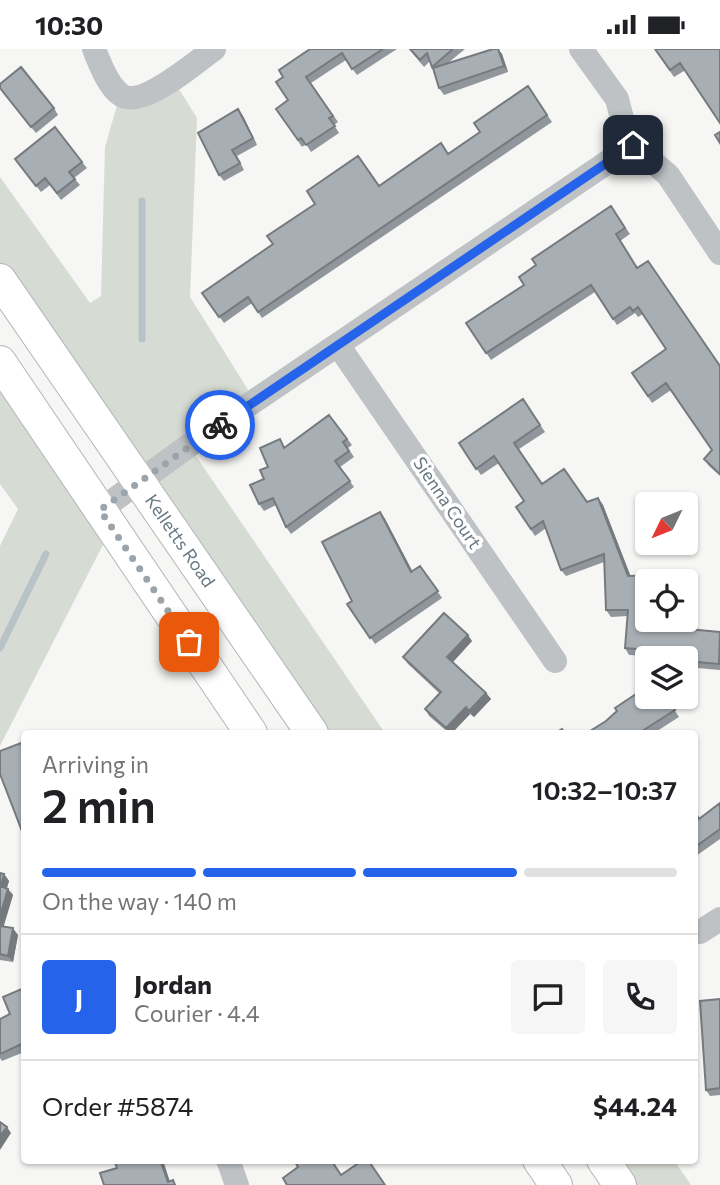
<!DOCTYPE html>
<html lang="en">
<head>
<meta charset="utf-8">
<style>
  body { margin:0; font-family:Commissioner,sans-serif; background:#f6f6f6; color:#202124; height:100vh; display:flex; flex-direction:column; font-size:26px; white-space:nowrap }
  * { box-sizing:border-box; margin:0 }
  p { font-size:23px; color:#757577 }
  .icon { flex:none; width:38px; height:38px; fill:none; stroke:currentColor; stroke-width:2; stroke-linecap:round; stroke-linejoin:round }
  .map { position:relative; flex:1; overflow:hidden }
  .side { position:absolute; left:21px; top:681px; width:677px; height:434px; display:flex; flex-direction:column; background:#fff; border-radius:7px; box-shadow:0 2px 5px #0004 }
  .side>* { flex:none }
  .needle { width:46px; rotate:227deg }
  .fabs { position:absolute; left:635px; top:443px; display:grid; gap:14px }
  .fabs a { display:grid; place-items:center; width:63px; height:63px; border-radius:7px; background:#fff; box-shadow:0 2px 5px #0004; font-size:35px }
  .pin { position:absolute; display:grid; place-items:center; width:60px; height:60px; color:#fff; margin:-30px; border-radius:14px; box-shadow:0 4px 10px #0006 }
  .courier { position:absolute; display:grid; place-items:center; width:70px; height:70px; margin:-35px; border:5px solid #2563eb; border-radius:50%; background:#fff; color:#222; box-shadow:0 2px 9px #0007 }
  .headline em { font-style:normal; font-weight:600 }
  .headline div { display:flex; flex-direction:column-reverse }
  .headline { display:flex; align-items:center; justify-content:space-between; height:119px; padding:0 21px }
  h1 { font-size:46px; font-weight:600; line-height:52px }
  .bar { display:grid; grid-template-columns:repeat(4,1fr); gap:10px 7px; align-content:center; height:84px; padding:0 21px }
  .bar i { height:9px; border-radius:5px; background:#e0e0e0 }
  .bar .selected { background:#2563eb }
  .bar p { grid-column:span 4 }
  .line { display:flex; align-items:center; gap:18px; padding:0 21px; border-top:2px solid #e0e0e0 }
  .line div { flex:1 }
  .round { display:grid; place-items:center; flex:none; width:74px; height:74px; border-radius:7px; background:#f6f6f6 }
  .status { display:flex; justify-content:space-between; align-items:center; height:49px; padding:0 35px; background:#fff; direction:ltr }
  .status svg { height:19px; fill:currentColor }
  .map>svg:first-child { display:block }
  .green { fill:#d6dbd3 }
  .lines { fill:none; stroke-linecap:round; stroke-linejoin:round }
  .stream { stroke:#b7c3c7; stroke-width:7 }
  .major-casing { stroke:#b2b6b9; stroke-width:34 }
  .minor { stroke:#bec2c5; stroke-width:24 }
  .major { stroke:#fff; stroke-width:32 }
  .wall { fill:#90969b }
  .shaded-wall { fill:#767a7e }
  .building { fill:#a8afb4; stroke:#767a7e; stroke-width:2; fill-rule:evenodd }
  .done { stroke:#9aa4aa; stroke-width:7; stroke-dasharray:0 12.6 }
  .route { stroke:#2563eb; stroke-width:9 }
  .labels { text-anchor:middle; stroke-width:7; stroke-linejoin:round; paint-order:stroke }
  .street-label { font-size:18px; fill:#687882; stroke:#fff }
</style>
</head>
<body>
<div class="status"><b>10:30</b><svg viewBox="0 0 49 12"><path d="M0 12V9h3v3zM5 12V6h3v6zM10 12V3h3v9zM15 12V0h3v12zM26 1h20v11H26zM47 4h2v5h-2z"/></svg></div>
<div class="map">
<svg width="720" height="1136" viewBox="0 0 720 1136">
  <rect width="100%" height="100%" fill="#f6f6f4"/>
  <path class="green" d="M 172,29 L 197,69 L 190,248 L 255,352 L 189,397 L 385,684 L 312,684 L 0,231 L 0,128 L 90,254 L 101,247 L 105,98 L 120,46 Z
    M 0,313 L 112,478 L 0,697 L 0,497 L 18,460 L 0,435 Z
    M 603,1111 L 674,1111 L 691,1136 L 620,1136 Z"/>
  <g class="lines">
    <path class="stream" d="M 142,152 L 142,290
      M 0,599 L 46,505"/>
    <g class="major-casing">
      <g id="major">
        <path id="s1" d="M 0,231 L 312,684"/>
        <path d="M 0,313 L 251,684"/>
        <path d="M 539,1111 L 556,1136"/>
        <path d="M 603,1111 L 620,1136"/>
      </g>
    </g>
    <path class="minor" d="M 94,0 C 100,15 108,37 121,46 C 142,60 196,13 214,0
      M 581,0 L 617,50 L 626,85 L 633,96 L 668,126 L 720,204
      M 338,296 L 555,612
      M 100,461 L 198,390 L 633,96
      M 700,883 L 720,870
      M 228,1111 L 237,1136"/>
    <use href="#major" class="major"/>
  </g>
  <path class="wall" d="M 310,0 L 397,0 L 357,26 L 346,11 L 311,34 L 338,73 L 334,76 L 339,84 L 311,103 L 306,95 L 302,98 L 276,60 L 288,51 L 283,28 Z
    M 409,0 L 465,0 L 448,14 L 498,0 L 502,5 L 508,23 L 444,46 L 439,39 L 430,12 L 424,18 Z
    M 655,0 L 720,0 L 674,28 Z
    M 528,37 L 552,73 L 262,269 L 252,254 L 224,274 L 202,244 L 273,195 L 315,155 L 379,137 L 448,105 L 480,83 Z
    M 2,43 L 54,59 L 58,66 L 36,84 Z
    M 243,67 L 257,96 L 237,107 L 244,121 L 224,132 L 219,126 Z
    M 15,110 L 82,113 L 87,119 L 74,129 L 80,136 L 61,151 L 50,136 L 41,143 Z
    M 611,157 L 630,185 L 620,192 L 637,219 L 720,317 L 720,427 L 709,417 L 704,410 L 712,401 L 671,341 L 652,354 L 632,324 L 666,300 L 643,265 L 638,268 L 635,264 L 617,276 L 595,243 L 491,311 L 466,274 L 524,236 L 536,216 Z
    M 523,350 L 545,383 L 519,400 L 542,435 L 587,453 L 598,449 L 603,456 L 630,527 L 687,525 L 691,532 L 693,580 L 720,583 L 720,621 L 686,618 L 686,609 L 648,609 L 647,607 L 629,606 L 625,599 L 628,567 L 611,568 L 606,561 L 604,513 L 566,527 L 561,521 L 546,479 L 535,487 L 516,458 L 524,452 L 499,414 L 481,426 L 459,394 Z
    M 329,366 L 352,396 L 348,399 L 354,408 L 340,418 L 354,438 L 291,485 L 286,478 L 276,456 L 264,462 L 259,455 L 264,430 L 268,418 L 285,398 Z
    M 380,463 L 385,470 L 412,522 L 420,517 L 442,549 L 375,595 L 347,555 L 352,552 Z
    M 472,592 L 453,613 L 486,644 L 491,650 L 474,668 L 470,665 L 452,684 L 449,684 L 429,667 L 425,660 L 439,644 L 408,615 L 403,608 Z
    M 666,648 L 679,668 L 654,684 L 587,684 Z
    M 720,754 L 720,790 L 696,807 L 695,805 L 695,763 L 699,770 Z
    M 0,824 L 4,825 L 9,832 L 7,839 L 13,846 L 3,877 L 18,886 L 13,913 L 0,911 Z
    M 24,939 L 24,1003 L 2,1012 L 0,1009 L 0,970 L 10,965 Z
    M 720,950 L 720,1046 L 710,1047 L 706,1041 Z"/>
  <path class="shaded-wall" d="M 498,0 L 502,5 L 508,23 L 504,17 Z
    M 238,60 L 243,67 L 257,96 L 253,89 Z
    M 598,449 L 603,456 L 633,533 L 628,527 Z
    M 380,463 L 385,470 L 416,529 L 411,523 Z
    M 687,525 L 691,532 L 693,586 L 688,580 Z
    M 468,586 L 472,592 L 452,614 L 447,608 Z
    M 486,644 L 491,650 L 474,668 L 469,662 Z
    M 466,658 L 470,665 L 452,684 L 449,684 L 446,679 Z
    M 4,825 L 9,832 L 5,844 L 1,837 Z
    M 8,840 L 13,846 L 2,883 L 0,880 L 0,867 Z
    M 13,879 L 18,886 L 13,913 L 8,907 Z
    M 7,1078 L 11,1084 L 0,1101 L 0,1087 Z
    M 160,1111 L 163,1111 L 171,1136 L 168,1133 Z"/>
  <path class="building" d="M 310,0 L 383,0 L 352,20 L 342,4 L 306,28 L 333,67 L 329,69 L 335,77 L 306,96 L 301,89 L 298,91 L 276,60 L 288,51 L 276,33 L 283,28 L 279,21 Z
    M 410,0 L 453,0 L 432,18 L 427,4 L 420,11 Z
    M 493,0 L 498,0 L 504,17 L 439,39 L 433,19 Z
    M 655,0 L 720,0 L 720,74 L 680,14 L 670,21 Z
    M 21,18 L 54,59 L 31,78 L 0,39 L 0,35 Z
    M 528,37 L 547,66 L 258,263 L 248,248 L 219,268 L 202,244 L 273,195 L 267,187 L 315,155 L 307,142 L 358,107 L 379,137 L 441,94 L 448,105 L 480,83 L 474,74 Z
    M 238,60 L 253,89 L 232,101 L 240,114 L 219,126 L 198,84 Z
    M 55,78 L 82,113 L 69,123 L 75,130 L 57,144 L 45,129 L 36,137 L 15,110 Z
    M 720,83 L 720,94 L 715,86 Z
    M 611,157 L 625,179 L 616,185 L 637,219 L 648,212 L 720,317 L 720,425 L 704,410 L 712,401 L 666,334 L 648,347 L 632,324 L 666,300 L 638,258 L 633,262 L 630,258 L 613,270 L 591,236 L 486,304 L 466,274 L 524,236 L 519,228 L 536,216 L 532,210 Z
    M 523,350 L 540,376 L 514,394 L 542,435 L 564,420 L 587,453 L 598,449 L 628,527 L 687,525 L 688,580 L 720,583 L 719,615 L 686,612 L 686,609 L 647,608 L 647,601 L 625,599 L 628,561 L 606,561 L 604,505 L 561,521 L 543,472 L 531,480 L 516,458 L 524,452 L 494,407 L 476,420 L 459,394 ZM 648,532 L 686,532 L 686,570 L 648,570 Z
    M 329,366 L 347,390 L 343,393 L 349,402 L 335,412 L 350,432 L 286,478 L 273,449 L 259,455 L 250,436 L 264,430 L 260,421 L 268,418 L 260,399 L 280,390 L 284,399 Z
    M 380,463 L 411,523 L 420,517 L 438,542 L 370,589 L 347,555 L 352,552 L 322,493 Z
    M 444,564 L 468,586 L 447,608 L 486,644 L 469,662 L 466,658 L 446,679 L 425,660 L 441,643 L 403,608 Z
    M 648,637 L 648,648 L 665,648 L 675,661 L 639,684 L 587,684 L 606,672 L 617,662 L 615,659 Z
    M 562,680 L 565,684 L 555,684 Z
    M 21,694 L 24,704 L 24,781 L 22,782 L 0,725 L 0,702 Z
    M 720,754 L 720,780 L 695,798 L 695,763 L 699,770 Z
    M 0,824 L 4,825 L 1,837 L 8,840 L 0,867 Z
    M 0,877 L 13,879 L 8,907 L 0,905 Z
    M 24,939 L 24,994 L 0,1005 L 0,970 L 10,965 L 3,948 Z
    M 720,950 L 720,1039 L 706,1041 L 700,952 Z
    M 0,1073 L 7,1078 L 0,1087 Z
    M 114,1111 L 160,1111 L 168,1133 L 173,1131 L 175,1136 L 104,1136 L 100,1124 L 117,1119 Z
    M 294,1111 L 331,1111 L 341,1126 L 363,1111 L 368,1111 L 385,1136 L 287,1136 L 283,1129 L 298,1118 Z"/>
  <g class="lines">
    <path class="done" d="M 189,593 L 100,461 L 220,376"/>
    <path class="route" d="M 220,376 L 633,96"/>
  </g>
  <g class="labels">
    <g class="street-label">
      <text transform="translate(447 454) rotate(56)" y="6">Sienna Court</text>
      <text dy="6" stroke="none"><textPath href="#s1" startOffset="317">Kelletts Road</textPath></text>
    </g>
  </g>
</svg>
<div class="fabs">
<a><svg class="needle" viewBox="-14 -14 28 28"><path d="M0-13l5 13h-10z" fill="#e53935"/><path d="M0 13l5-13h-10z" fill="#757577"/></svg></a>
<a><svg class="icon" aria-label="locate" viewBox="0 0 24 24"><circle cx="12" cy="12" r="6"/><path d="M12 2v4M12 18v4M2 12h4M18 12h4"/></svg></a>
<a><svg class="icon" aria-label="layers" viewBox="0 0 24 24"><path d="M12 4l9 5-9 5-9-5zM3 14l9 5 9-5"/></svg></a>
</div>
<div class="pin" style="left:189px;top:593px;background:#ea580c"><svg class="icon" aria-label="bag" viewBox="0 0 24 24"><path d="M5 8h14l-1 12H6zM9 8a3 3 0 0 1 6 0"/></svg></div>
<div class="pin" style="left:633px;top:96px;background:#1f2937"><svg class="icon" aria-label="home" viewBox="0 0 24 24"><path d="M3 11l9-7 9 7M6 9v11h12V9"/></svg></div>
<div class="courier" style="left:220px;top:376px"><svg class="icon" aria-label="bike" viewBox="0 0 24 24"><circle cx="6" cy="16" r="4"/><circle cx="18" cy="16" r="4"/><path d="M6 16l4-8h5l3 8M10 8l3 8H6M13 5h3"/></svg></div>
<section class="side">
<div class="headline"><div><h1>2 min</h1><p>Arriving in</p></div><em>10:32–10:37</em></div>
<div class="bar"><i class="selected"></i><i class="selected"></i><i class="selected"></i><i></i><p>On the way · 140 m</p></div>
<div class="line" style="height:126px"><b class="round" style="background:#2563eb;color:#fff">J</b><div><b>Jordan</b><p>Courier · 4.4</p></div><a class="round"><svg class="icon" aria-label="chat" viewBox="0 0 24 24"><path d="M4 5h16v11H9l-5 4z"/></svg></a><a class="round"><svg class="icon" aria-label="phone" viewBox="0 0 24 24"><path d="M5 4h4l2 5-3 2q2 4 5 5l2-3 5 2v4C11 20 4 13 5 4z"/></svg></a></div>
<div class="line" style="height:91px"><div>Order #5874</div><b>$44.24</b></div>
</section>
</div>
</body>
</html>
